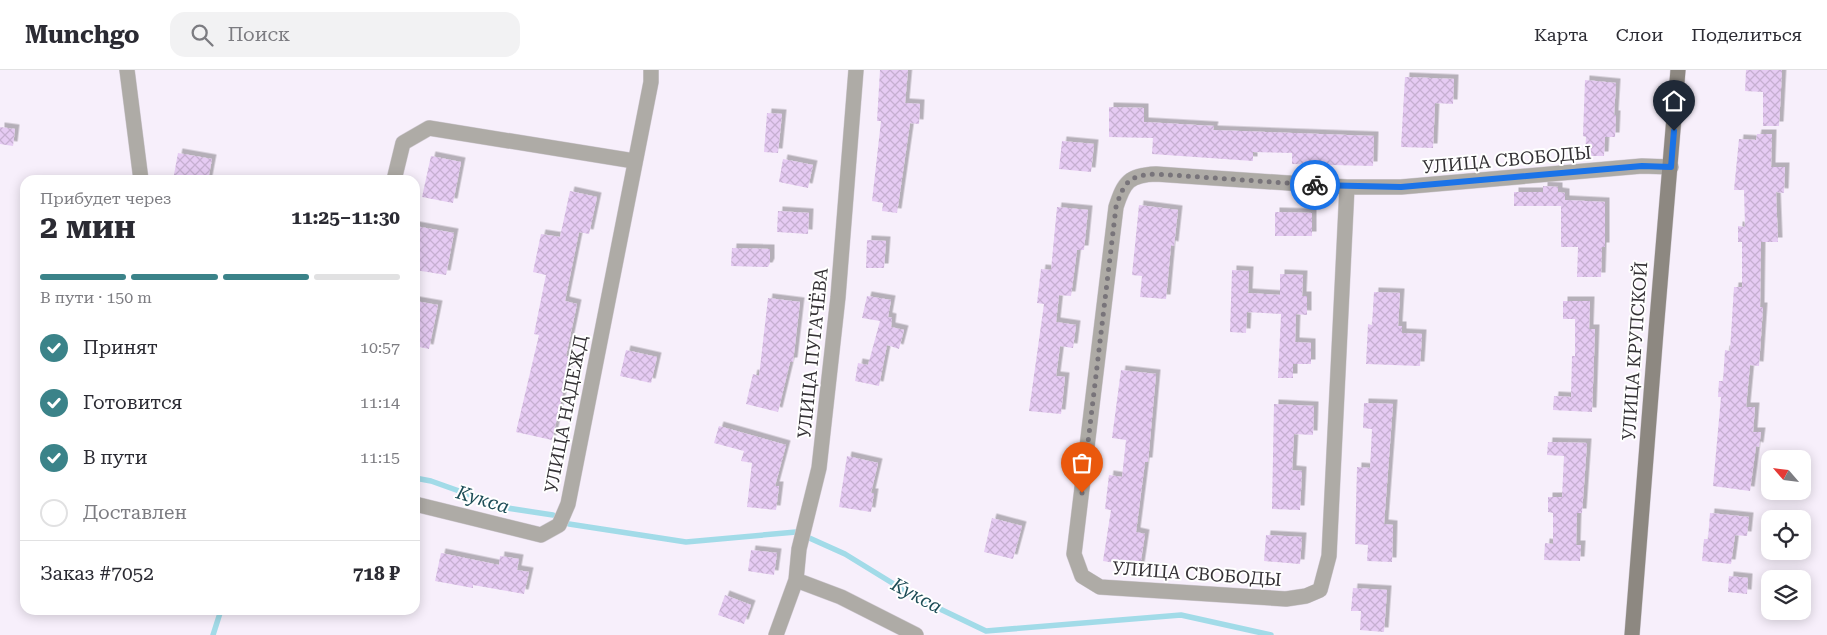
<!DOCTYPE html>
<html lang="ru">
<head>
<meta charset="utf-8">
<style>
  body { margin:0; font-family:"Roboto Serif",serif; background:#f2f2f3; color:#2b2b33; height:100vh; display:flex; flex-direction:column; font-size:19px; white-space:nowrap }
  * { box-sizing:border-box; margin:0 }
  p { font-size:16px; color:#7c7c81 }
  .icon { flex:none; width:28px; height:28px; fill:none; stroke:currentColor; stroke-width:2; stroke-linecap:round; stroke-linejoin:round }
  .map { position:relative; flex:1; overflow:hidden }
  .sheet { position:absolute; left:20px; top:105px; width:400px; height:440px; display:flex; flex-direction:column; background:#fff; border-radius:15px; box-shadow:0 2px 12px #0003 }
  .sheet>* { flex:none }
  .needle { width:32px; rotate:298deg }
  .controls { position:absolute; left:1761px; top:380px; display:grid; gap:10px }
  .controls a { display:grid; place-items:center; width:50px; height:50px; border-radius:10px; background:#fff; box-shadow:0 2px 12px #0003; font-size:25px }
  .pin { position:absolute; display:grid; place-items:center; width:42px; height:42px; color:#fff; margin:-51px -21px; border-radius:50% 50% 50% 0; rotate:-45deg; box-shadow:0 0 5px #0007 }
  .pin .icon { rotate:45deg }
  .courier { position:absolute; display:grid; place-items:center; width:50px; height:50px; margin:-25px; border:4px solid #1a73e8; border-radius:50%; background:#fff; color:#222; box-shadow:0 1px 6px #0007 }
  .overview em { font-style:normal; font-weight:700 }
  .overview div { display:flex; flex-direction:column-reverse }
  .overview { display:flex; align-items:center; justify-content:space-between; height:85px; padding:0 20px }
  h1 { font-size:32px; font-weight:700; line-height:38px }
  .bar { display:grid; grid-template-columns:repeat(4,1fr); gap:8px 5px; align-content:center; height:60px; padding:0 20px }
  .bar i { height:6px; border-radius:4px; background:#e1e1e2 }
  .bar .selected { background:#3b8389 }
  .bar p { grid-column:span 4 }
  .line { display:flex; align-items:center; gap:12px; padding:0 20px; border-top:1px solid #e1e1e2 }
  .line div { flex:1 }
  ol { padding:0 20px; list-style:none }
  li { display:flex; align-items:center; gap:15px; height:55px }
  li p { margin-inline-start:auto }
  li .icon { padding:5px; border-radius:50%; background:#3b8389; color:#fff; stroke-width:4 }
  li:last-child { color:#7c7c81 }
  li i { width:28px; height:28px; border:2px solid #e1e1e2; border-radius:50% }
  header { display:flex; align-items:center; gap:30px; box-sizing:border-box; height:70px; padding:0 25px; background:#fff; border-bottom:1px solid #e1e1e2 }
  header strong { font-size:24px }
  nav { display:flex; gap:28px; margin-inline-start:auto; font-size:18px }
  .search { width:350px; height:45px; background:#f2f2f3; display:flex; align-items:center; gap:12px; box-sizing:border-box; padding:0 18px; border-radius:15px; color:#7c7c81; font-size:19px }
  .map>svg:first-child { display:block }
  .lines { fill:none; stroke-linecap:round; stroke-linejoin:round }
  .stream { stroke:#a2dbe8; stroke-width:5.5 }
  .building { fill:url(#building-cross-hatch); filter:url(#shadow) }
  .street-casing { stroke:#d4cdd7; stroke-width:16 }
  .secondary-casing { stroke:#d4cdd7; stroke-width:16 }
  .street { stroke:#aeaba6; stroke-width:15 }
  .secondary { stroke:#8d8881; stroke-width:15 }
  .done { stroke:#78747a; stroke-width:5; stroke-dasharray:0 9 }
  .route { stroke:#1a73e8; stroke-width:6 }
  .labels { text-anchor:middle; stroke-width:4; stroke-linejoin:round; paint-order:stroke }
  .street-label { font-size:18px; fill:#343135; stroke:#fff }
  .water-label { font-size:19px; font-style:italic; fill:#1d4d57; stroke:#fff }
</style>
</head>
<body>
<header>
<strong>Munchgo</strong>
<div class="search"><svg class="icon" aria-label="search" viewBox="0 0 24 24"><circle cx="10" cy="10" r="6"/><path d="M15 15l6 6"/></svg>Поиск</div>
<nav><a>Карта</a><a>Слои</a><a>Поделиться</a></nav>
</header>
<div class="map">
<svg width="1827" height="565" viewBox="0 0 1827 565">
  <defs>
    <pattern id="building-cross-hatch" width="8" height="8" patternUnits="userSpaceOnUse" patternTransform="scale(1.25)"><rect width="8" height="8" fill="#e6cbf3"/><path d="M0 0l8 8M0 8l8-8" fill="none" stroke="#c6afd1"/></pattern>
    <filter id="shadow"><feDropShadow dx="4.5" dy="-4.5" stdDeviation="0" flood-color="#0004"/></filter>
  </defs>
  <rect width="100%" height="100%" fill="#f7effb"/>
  <g class="lines">
    <path class="stream" d="M 415,408 L 431,411 L 507,438 L 553,445
      M 569,454 L 686,472 L 796,462 L 845,484 L 915,527 L 986,561 L 1181,545 L 1271,565
      M 213,565 L 221,540"/>
  </g>
  <path class="building" d="M 880,0 L 908,0 L 905,33 L 920,34 L 919,54 L 910,53 L 897,143 L 882,141 L 883,133 L 872,131 L 881,51 L 877,51 Z
    M 1746,0 L 1782,0 L 1779,56 L 1763,56 L 1763,22 L 1745,21 Z
    M 1405,7 L 1454,9 L 1453,34 L 1435,33 L 1433,78 L 1401,77 Z
    M 1585,10 L 1616,13 L 1614,45 L 1616,45 L 1615,67 L 1605,67 L 1604,86 L 1585,86 L 1586,67 L 1583,66 Z
    M 1109,37 L 1144,38 L 1144,52 L 1214,56 L 1213,60 L 1374,66 L 1373,96 L 1292,94 L 1292,83 L 1253,82 L 1253,91 L 1152,84 L 1153,68 L 1109,67 Z
    M 767,43 L 782,44 L 778,83 L 764,82 Z
    M 0,57 L 15,59 L 13,76 L 0,74 Z
    M 1757,64 L 1772,64 L 1771,97 L 1785,97 L 1784,123 L 1776,122 L 1778,172 L 1761,172 L 1760,237 L 1763,237 L 1759,296 L 1750,295 L 1746,337 L 1755,337 L 1753,362 L 1761,362 L 1759,377 L 1756,376 L 1750,421 L 1713,416 L 1721,327 L 1718,327 L 1719,311 L 1723,311 L 1725,280 L 1730,281 L 1734,217 L 1742,217 L 1742,172 L 1738,172 L 1738,156 L 1745,157 L 1744,120 L 1734,120 L 1739,69 L 1756,70 Z
    M 1062,71 L 1094,74 L 1091,102 L 1059,99 Z
    M 178,83 L 212,89 L 208,110 L 173,110 Z
    M 431,86 L 461,92 L 453,133 L 422,127 Z
    M 783,89 L 813,95 L 808,118 L 779,112 Z
    M 1543,116 L 1558,117 L 1558,122 L 1565,123 L 1565,130 L 1605,132 L 1605,177 L 1602,177 L 1601,207 L 1577,207 L 1578,177 L 1561,177 L 1561,136 L 1514,136 L 1514,122 L 1543,122 Z
    M 570,121 L 597,127 L 589,164 L 579,162 L 565,231 L 577,234 L 566,286 L 571,287 L 552,370 L 516,362 L 539,265 L 534,264 L 546,205 L 533,202 L 541,164 L 560,167 Z
    M 1139,135 L 1178,140 L 1174,176 L 1171,175 L 1166,229 L 1140,227 L 1142,206 L 1132,205 Z
    M 1057,137 L 1088,140 L 1084,180 L 1077,180 L 1071,226 L 1059,225 L 1056,252 L 1076,255 L 1073,278 L 1060,276 L 1056,306 L 1065,307 L 1061,344 L 1029,341 L 1044,234 L 1037,233 L 1041,199 L 1051,200 Z
    M 778,141 L 809,143 L 808,164 L 777,162 Z
    M 1275,142 L 1312,143 L 1312,166 L 1275,166 Z
    M 415,156 L 454,163 L 446,205 L 415,200 Z
    M 867,170 L 886,171 L 884,198 L 866,198 Z
    M 732,178 L 770,179 L 770,193 L 768,197 L 731,196 Z
    M 1232,200 L 1249,201 L 1248,223 L 1280,225 L 1280,204 L 1303,205 L 1302,226 L 1307,226 L 1307,245 L 1296,244 L 1295,272 L 1311,273 L 1311,294 L 1293,294 L 1293,308 L 1278,308 L 1281,244 L 1247,242 L 1246,263 L 1230,262 Z
    M 1374,222 L 1400,223 L 1398,256 L 1402,256 L 1402,263 L 1422,264 L 1420,296 L 1366,294 L 1368,254 L 1372,255 Z
    M 867,226 L 891,230 L 888,247 L 892,248 L 891,257 L 904,260 L 899,279 L 887,275 L 879,316 L 855,311 L 858,293 L 868,295 L 880,251 L 862,248 Z
    M 768,228 L 800,232 L 793,292 L 790,292 L 778,342 L 746,334 L 753,304 L 759,306 Z
    M 415,231 L 438,235 L 429,279 L 415,276 Z
    M 1563,231 L 1590,231 L 1589,259 L 1595,259 L 1592,342 L 1553,340 L 1554,326 L 1571,327 L 1572,286 L 1575,286 L 1575,249 L 1563,249 Z
    M 626,280 L 657,287 L 651,313 L 620,306 Z
    M 1121,300 L 1156,304 L 1148,392 L 1145,392 L 1136,462 L 1145,464 L 1140,497 L 1103,491 L 1111,440 L 1105,439 L 1109,405 L 1122,407 L 1126,370 L 1112,368 Z
    M 1364,333 L 1393,334 L 1384,454 L 1393,455 L 1392,492 L 1367,491 L 1368,475 L 1355,474 L 1357,397 L 1370,398 L 1372,359 L 1363,358 Z
    M 1274,334 L 1314,336 L 1313,365 L 1294,364 L 1292,400 L 1302,401 L 1300,440 L 1272,439 Z
    M 719,356 L 786,375 L 775,416 L 779,416 L 776,440 L 747,437 L 752,393 L 741,391 L 744,381 L 714,373 Z
    M 1548,372 L 1587,373 L 1582,443 L 1577,443 L 1576,475 L 1581,475 L 1580,491 L 1544,490 L 1545,473 L 1553,474 L 1553,443 L 1548,442 L 1548,427 L 1562,427 L 1564,386 L 1547,385 Z
    M 847,386 L 878,393 L 871,423 L 874,423 L 871,442 L 839,437 Z
    M 1710,443 L 1749,447 L 1747,466 L 1735,465 L 1731,494 L 1702,491 L 1704,469 L 1708,469 Z
    M 992,448 L 1022,456 L 1013,489 L 984,482 Z
    M 1266,465 L 1302,467 L 1300,494 L 1264,491 Z
    M 751,480 L 777,483 L 774,505 L 748,501 Z
    M 441,483 L 499,495 L 500,486 L 519,489 L 517,500 L 529,502 L 524,524 L 473,515 L 473,518 L 435,511 Z
    M 1729,506 L 1748,508 L 1747,524 L 1728,522 Z
    M 1353,518 L 1387,520 L 1384,562 L 1360,560 L 1361,541 L 1351,541 Z
    M 725,525 L 751,535 L 744,554 L 718,545 Z"/>
  <g class="lines">
    <g class="street-casing">
      <path id="street" d="M 127,0 L 141,110
        M 394,110 L 403,73 L 429,58 L 634,91
        M 1347,117 L 1329,486 L 1320,520 L 1306,526 L 1286,529 L 1100,517 L 1082,506 L 1074,484 L 1116,137 C 1124,112 1129,105 1156,104 L 1347,117 L 1401,117 L 1642,96 L 1671,97
        M 415,434 L 541,465 L 559,455 L 568,434 L 651,12 L 651,0
        M 796,510 L 841,527 L 916,565
        M 776,565 L 796,510 L 799,479 L 819,398 L 838,227 L 856,0"/>
    </g>
    <g class="secondary-casing">
      <path id="secondary" d="M 1632,565 C 1646,377 1662,188 1678,0"/>
    </g>
    <use href="#street" class="street"/>
    <use href="#secondary" class="secondary"/>
  </g>
  <g class="lines">
    <path class="done" d="M 1082,423 L 1116,137 C 1124,112 1129,105 1156,104 L 1315,115"/>
    <path class="route" d="M 1315,115 L 1401,117 L 1642,96 L 1671,97 L 1674,61"/>
  </g>
  <g class="labels">
    <g class="street-label">
      <text transform="translate(1507 90) rotate(-5)" y="6">УЛИЦА СВОБОДЫ</text>
      <text transform="translate(1635 281) rotate(-86)" y="6">УЛИЦА КРУПСКОЙ</text>
      <text transform="translate(813 283) rotate(-84)" y="6">УЛИЦА ПУГАЧЁВА</text>
      <text transform="translate(566 344) rotate(-79)" y="6">УЛИЦА НАДЕЖД</text>
      <text transform="translate(1197 504) rotate(4)" y="6">УЛИЦА СВОБОДЫ</text>
    </g>
    <g class="water-label">
      <text transform="translate(483 429) rotate(17)" y="7">Кукса</text>
      <text transform="translate(917 525) rotate(28)" y="7">Кукса</text>
    </g>
  </g>
</svg>
<div class="controls">
<a><svg class="needle" viewBox="-14 -14 28 28"><path d="M0-13l5 13h-10z" fill="#e53935"/><path d="M0 13l5-13h-10z" fill="#7c7c81"/></svg></a>
<a><svg class="icon" aria-label="locate" viewBox="0 0 24 24"><circle cx="12" cy="12" r="6"/><path d="M12 2v4M12 18v4M2 12h4M18 12h4"/></svg></a>
<a><svg class="icon" aria-label="layers" viewBox="0 0 24 24"><path d="M12 4l9 5-9 5-9-5zM3 14l9 5 9-5"/></svg></a>
</div>
<div class="pin" style="left:1082px;top:423px;background:#ea580c"><svg class="icon" aria-label="bag" viewBox="0 0 24 24"><path d="M5 8h14l-1 12H6zM9 8a3 3 0 0 1 6 0"/></svg></div>
<div class="pin" style="left:1674px;top:61px;background:#1f2937"><svg class="icon" aria-label="home" viewBox="0 0 24 24"><path d="M3 11l9-7 9 7M6 9v11h12V9"/></svg></div>
<div class="courier" style="left:1315px;top:115px"><svg class="icon" aria-label="bike" viewBox="0 0 24 24"><circle cx="6" cy="16" r="4"/><circle cx="18" cy="16" r="4"/><path d="M6 16l4-8h5l3 8M10 8l3 8H6M13 5h3"/></svg></div>
<section class="sheet">
<div class="overview"><div><h1>2 мин</h1><p>Прибудет через</p></div><em>11:25–11:30</em></div>
<div class="bar"><i class="selected"></i><i class="selected"></i><i class="selected"></i><i></i><p>В пути · 150 m</p></div>
<ol>
<li><svg class="icon" aria-label="check" viewBox="0 0 24 24"><path d="M5 12l5 5 9-10"/></svg>Принят<p>10:57</p></li>
<li><svg class="icon" aria-label="check" viewBox="0 0 24 24"><path d="M5 12l5 5 9-10"/></svg>Готовится<p>11:14</p></li>
<li><svg class="icon" aria-label="check" viewBox="0 0 24 24"><path d="M5 12l5 5 9-10"/></svg>В пути<p>11:15</p></li>
<li><i></i>Доставлен</li>
</ol>
<div class="line" style="height:65px"><div>Заказ #7052</div><b>718 ₽</b></div>
</section>
</div>
</body>
</html>
